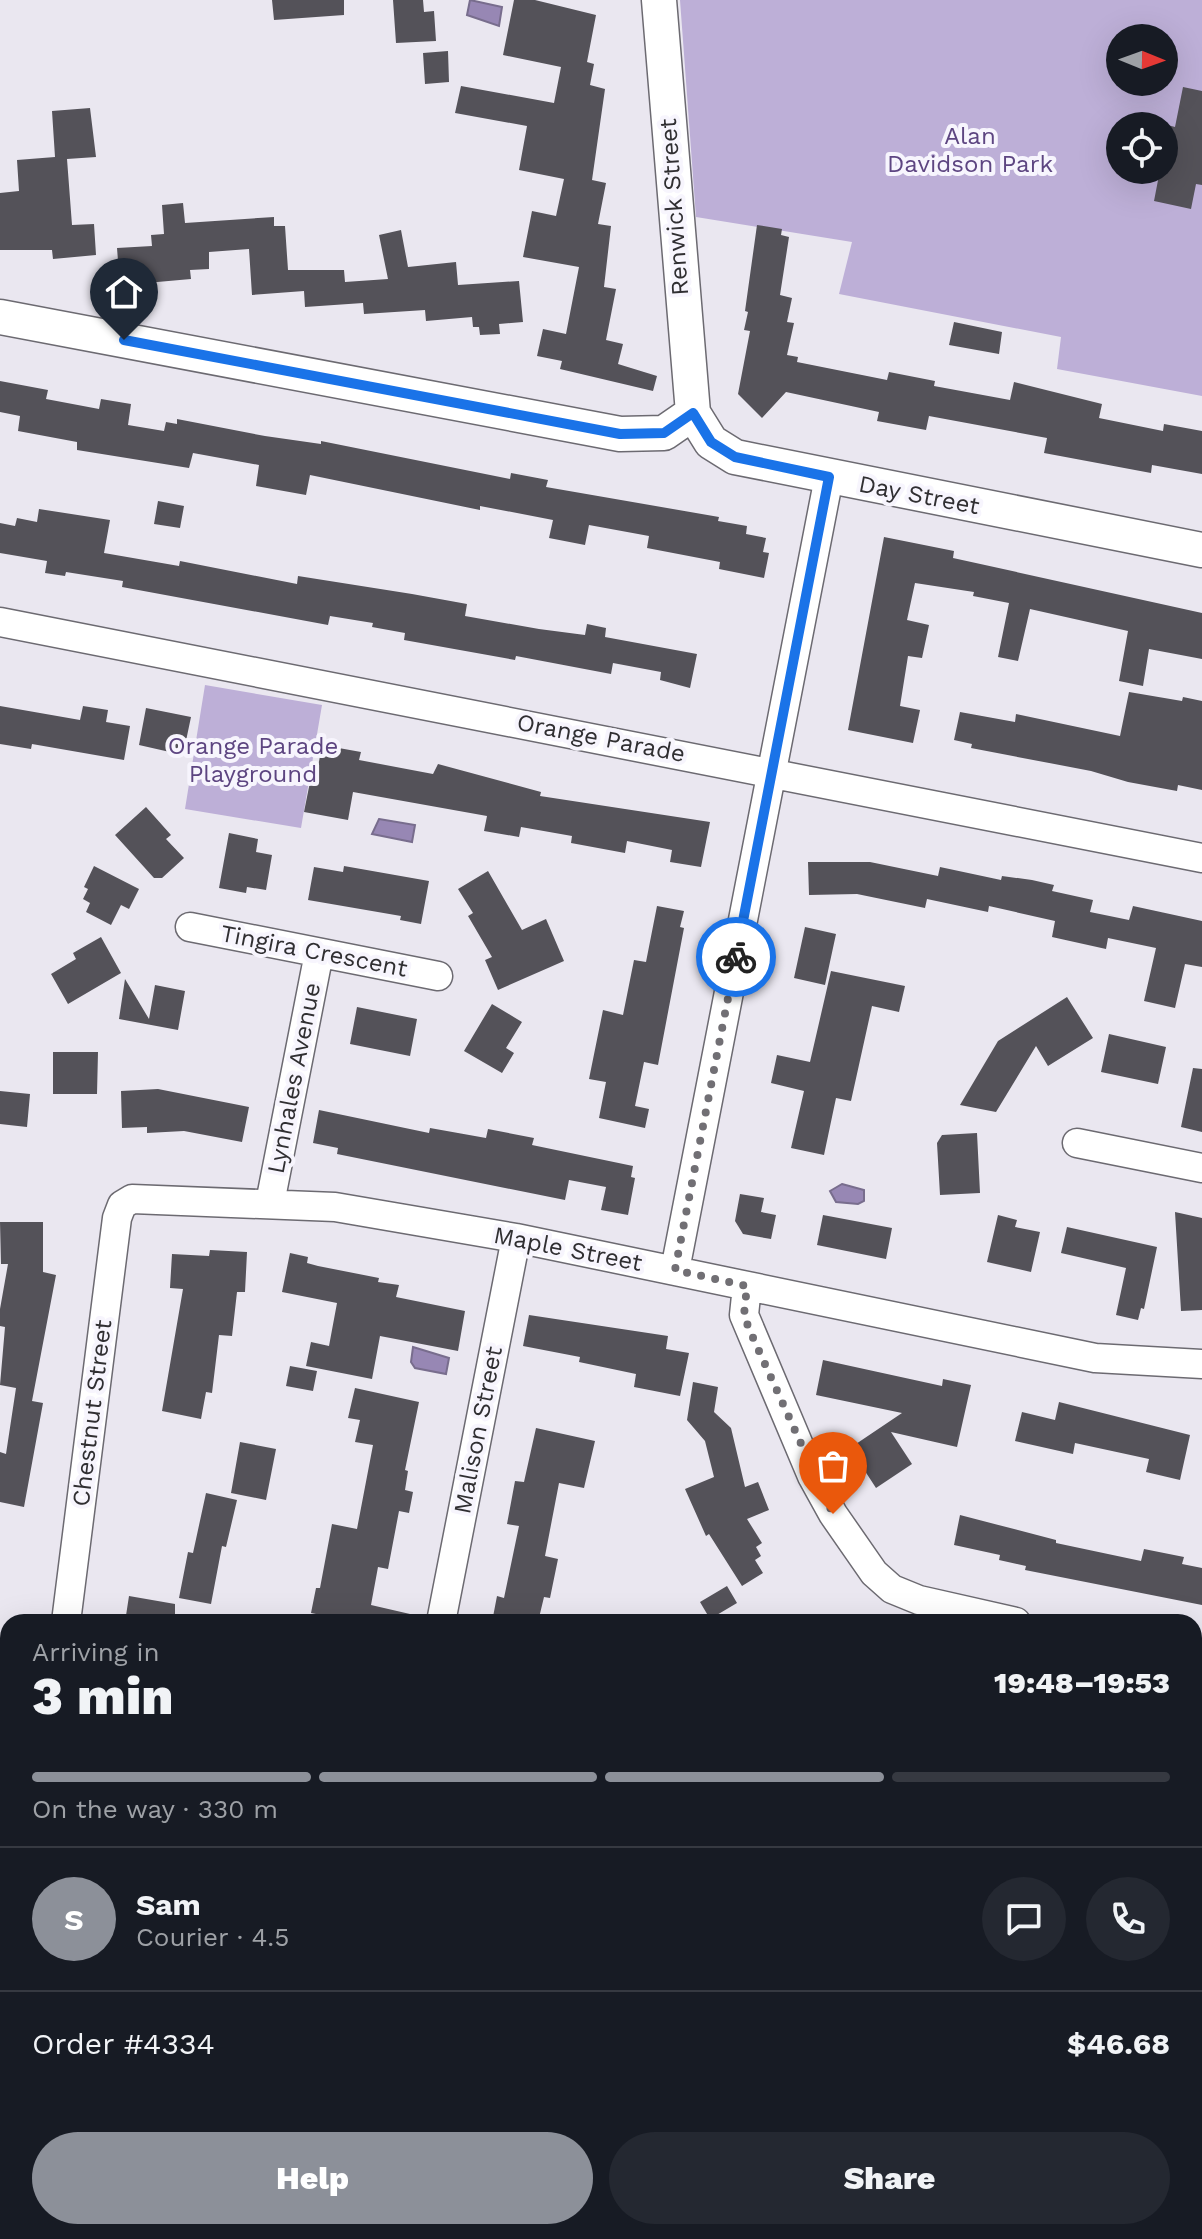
<!DOCTYPE html>
<html lang="en">
<head>
<meta charset="utf-8">
<style>
  body { margin:0; font-family:"Work Sans",sans-serif; background:#242831; color:#f1f3f6; height:100vh; display:flex; flex-direction:column; font-size:30px; white-space:nowrap }
  * { box-sizing:border-box; margin:0 }
  p { font-size:26px; color:#9ea1a6 }
  .icon { flex:none; width:44px; height:44px; fill:none; stroke:currentColor; stroke-width:2; stroke-linecap:round; stroke-linejoin:round }
  .map { position:relative; flex:1; overflow:hidden }
  .drawer { position:absolute; left:0px; top:1614px; width:1202px; height:626px; display:flex; flex-direction:column; background:#171b24; border-radius:24px 24px 0 0; box-shadow:0 8px 32px #0002 }
  .drawer>* { flex:none }
  .needle { width:52px; rotate:91deg }
  .controls { position:absolute; left:1106px; top:24px; display:grid; gap:16px }
  .controls a { display:grid; place-items:center; width:72px; height:72px; border-radius:50%; background:#171b24; box-shadow:0 8px 32px #0002; font-size:40px }
  .pin { position:absolute; display:grid; place-items:center; width:68px; height:68px; color:#fff; margin:-82px -34px; border-radius:50% 50% 50% 0; rotate:-45deg; box-shadow:0 0 8px #0007 }
  .pin .icon { rotate:45deg }
  .courier { position:absolute; display:grid; place-items:center; width:80px; height:80px; margin:-40px; border:6px solid #1a73e8; border-radius:50%; background:#fff; color:#222; box-shadow:0 2px 10px #0007 }
  .head em { font-style:normal; font-weight:800 }
  .head div { display:flex; flex-direction:column-reverse }
  .head { display:flex; align-items:center; justify-content:space-between; height:136px; padding:0 32px }
  h1 { font-size:52px; font-weight:800; line-height:60px }
  .bar { display:grid; grid-template-columns:repeat(4,1fr); gap:12px 8px; align-content:center; height:96px; padding:0 32px }
  .bar i { height:10px; border-radius:6px; background:#363941 }
  .bar .on { background:#8c9099 }
  .bar p { grid-column:span 4 }
  .line { display:flex; align-items:center; gap:20px; padding:0 32px; border-top:2px solid #363941 }
  .line div { flex:1 }
  .round { display:grid; place-items:center; flex:none; width:84px; height:84px; border-radius:42px; background:#242831 }
  .action { display:flex; gap:16px; margin-top:auto; padding:16px 32px }
  .action a { flex:1; height:92px; border-radius:48px; background:#8c9099; color:#fff; font-size:32px; font-weight:800; line-height:92px; text-align:center }
  .action a+a { background:#242831; color:#f1f3f6 }
  .map>svg:first-child { display:block }
  .green { fill:#bdafd7; fill-rule:evenodd }
  .water { fill:#9787b4; stroke:#786d8d; stroke-width:2 }
  .building { fill:#545259 }
  .lines { fill:none; stroke-linecap:round; stroke-linejoin:round }
  .minor-casing { stroke:#6c6a71; stroke-width:31 }
  .tertiary-casing { stroke:#6c6a71; stroke-width:37 }
  .minor { stroke:#fff; stroke-width:28 }
  .tertiary { stroke:#fff; stroke-width:34 }
  .done { stroke:#716f74; stroke-width:8; stroke-dasharray:0 14.4 }
  .route { stroke:#1a73e8; stroke-width:10 }
  .labels { text-anchor:middle; stroke-width:8; stroke-linejoin:round; paint-order:stroke }
  .park-label { font-size:24px; fill:#5d4581; stroke:#f7f5fd }
  .street-label { font-size:24px; fill:#302f32; stroke:#f7f5fd }
</style>
</head>
<body>
<div class="map">
<svg width="1202" height="2239" viewBox="0 0 1202 2239">
  <rect width="100%" height="100%" fill="#eae7f0"/>
  <path class="green" d="M 680,0 L 1202,0 L 1202,396 L 1057,369 L 1061,337 L 839,294 L 852,242 L 696,217 ZM 1120,38 L 1164,38 L 1164,82 L 1120,82 ZM 1120,126 L 1164,126 L 1164,170 L 1120,170 Z
    M 205,685 L 322,705 L 301,828 L 185,809 Z
    M 164,2232 L 635,2232 L 639,2239 L 163,2239 Z"/>
  <path class="water" d="M 470,0 L 502,7 L 499,26 L 467,15 Z
    M 379,819 L 415,825 L 412,842 L 372,834 Z
    M 842,1184 L 864,1190 L 864,1201 L 858,1204 L 836,1202 L 830,1191 Z
    M 413,1347 L 449,1358 L 446,1374 L 415,1368 L 411,1362 Z"/>
  <path class="building" d="M 272,0 L 344,0 L 344,15 L 274,20 Z
    M 393,0 L 423,0 L 424,12 L 434,11 L 436,41 L 396,43 Z
    M 514,0 L 535,0 L 596,15 L 587,62 L 594,64 L 590,85 L 605,89 L 592,180 L 606,183 L 598,224 L 611,226 L 604,287 L 616,289 L 606,340 L 623,344 L 618,364 L 657,376 L 653,391 L 560,369 L 562,361 L 537,356 L 543,329 L 566,334 L 579,267 L 523,257 L 532,211 L 556,216 L 564,179 L 519,170 L 527,126 L 455,113 L 461,86 L 554,103 L 561,67 L 503,55 Z
    M 448,51 L 449,82 L 425,84 L 423,53 Z
    M 1183,87 L 1202,91 L 1202,185 L 1196,184 L 1191,209 L 1154,201 L 1160,170 L 1164,170 L 1164,124 L 1175,127 Z
    M 90,108 L 96,157 L 67,159 L 72,225 L 94,224 L 96,255 L 53,259 L 52,250 L 0,250 L 0,193 L 19,191 L 17,160 L 55,157 L 52,111 Z
    M 183,203 L 185,223 L 274,217 L 274,226 L 285,226 L 288,270 L 344,270 L 345,282 L 388,279 L 379,235 L 401,230 L 408,267 L 456,262 L 458,285 L 519,281 L 523,322 L 499,324 L 500,334 L 480,335 L 479,327 L 473,327 L 472,317 L 426,321 L 425,310 L 364,314 L 363,303 L 305,307 L 304,291 L 252,295 L 249,249 L 209,252 L 209,269 L 190,270 L 191,279 L 146,283 L 146,279 L 136,280 L 135,271 L 119,273 L 117,248 L 152,246 L 151,235 L 164,234 L 162,205 Z
    M 757,225 L 782,229 L 781,235 L 789,237 L 780,295 L 792,298 L 787,322 L 794,323 L 787,355 L 798,357 L 797,362 L 887,380 L 889,372 L 935,381 L 934,386 L 1010,400 L 1014,382 L 1102,404 L 1099,418 L 1163,431 L 1164,424 L 1202,431 L 1202,474 L 1152,465 L 1151,473 L 1044,453 L 1047,438 L 929,416 L 926,430 L 877,421 L 879,412 L 786,392 L 762,418 L 738,394 L 750,331 L 744,330 L 748,312 L 745,311 Z
    M 954,322 L 1002,332 L 999,354 L 949,345 Z
    M 0,381 L 48,390 L 46,399 L 99,409 L 101,399 L 131,404 L 128,425 L 164,431 L 166,422 L 177,424 L 177,419 L 265,436 L 321,444 L 321,441 L 510,479 L 511,473 L 548,480 L 546,487 L 719,517 L 718,521 L 747,526 L 746,534 L 766,538 L 763,552 L 769,553 L 764,578 L 719,569 L 720,562 L 647,548 L 649,536 L 589,525 L 585,545 L 549,538 L 553,520 L 480,506 L 480,510 L 310,475 L 306,495 L 256,486 L 259,465 L 193,453 L 189,468 L 77,450 L 77,442 L 18,431 L 20,416 L 0,412 Z
    M 158,501 L 184,506 L 180,528 L 154,524 Z
    M 39,509 L 110,520 L 104,553 L 179,566 L 180,561 L 297,584 L 298,576 L 412,594 L 467,604 L 465,616 L 539,629 L 585,635 L 587,624 L 606,628 L 605,637 L 697,654 L 690,688 L 660,680 L 661,672 L 613,663 L 611,674 L 516,656 L 515,660 L 404,640 L 405,633 L 372,627 L 373,623 L 330,616 L 328,625 L 122,587 L 123,581 L 66,572 L 65,576 L 45,573 L 47,561 L 0,553 L 0,523 L 15,526 L 17,518 L 37,522 Z
    M 884,537 L 954,551 L 953,558 L 1202,613 L 1202,659 L 1149,649 L 1143,686 L 1119,681 L 1128,631 L 1030,609 L 1018,661 L 998,657 L 1009,603 L 973,596 L 974,592 L 915,583 L 907,620 L 929,625 L 922,658 L 908,656 L 900,706 L 920,710 L 913,743 L 848,730 Z
    M 1129,692 L 1182,701 L 1183,697 L 1202,701 L 1202,790 L 1178,785 L 1177,791 L 1128,782 L 1091,771 L 971,748 L 972,744 L 954,740 L 960,712 L 1015,722 L 1016,714 L 1120,736 Z
    M 0,706 L 80,720 L 83,706 L 108,710 L 106,722 L 130,726 L 124,760 L 32,744 L 31,749 L 0,744 Z
    M 146,708 L 191,717 L 183,755 L 139,745 Z
    M 322,745 L 361,752 L 359,760 L 433,774 L 438,764 L 541,792 L 540,796 L 710,822 L 701,867 L 670,862 L 672,850 L 627,841 L 625,853 L 571,843 L 572,836 L 521,827 L 519,837 L 484,831 L 487,816 L 353,792 L 348,820 L 304,812 L 311,777 L 316,778 Z
    M 146,807 L 171,835 L 166,839 L 184,858 L 162,878 L 154,878 L 115,835 Z
    M 229,833 L 258,839 L 256,852 L 272,855 L 266,890 L 247,887 L 246,893 L 219,888 Z
    M 808,862 L 870,862 L 938,876 L 940,867 L 1001,880 L 1002,876 L 1032,880 L 1054,885 L 1052,891 L 1093,900 L 1090,912 L 1129,920 L 1133,906 L 1202,921 L 1202,967 L 1185,964 L 1175,1008 L 1144,1001 L 1156,948 L 1108,938 L 1106,949 L 1052,937 L 1055,921 L 989,906 L 988,912 L 927,899 L 925,908 L 857,894 L 809,895 Z
    M 94,866 L 139,889 L 129,909 L 121,905 L 111,925 L 86,912 L 90,903 L 83,899 L 88,889 L 84,887 Z
    M 344,866 L 429,881 L 421,924 L 400,920 L 401,916 L 308,900 L 314,867 L 343,872 Z
    M 488,871 L 522,930 L 546,919 L 564,961 L 498,990 L 485,960 L 492,957 L 468,916 L 473,913 L 458,889 Z
    M 657,906 L 684,911 L 680,927 L 684,928 L 658,1065 L 644,1062 L 635,1106 L 649,1109 L 645,1128 L 599,1118 L 606,1082 L 589,1079 L 603,1010 L 623,1015 L 634,960 L 646,962 Z
    M 805,927 L 836,934 L 825,985 L 794,978 Z
    M 101,937 L 121,973 L 68,1004 L 51,974 L 76,959 L 73,953 Z
    M 831,971 L 905,986 L 899,1012 L 872,1006 L 851,1101 L 836,1098 L 824,1155 L 791,1148 L 804,1091 L 771,1083 L 777,1055 L 810,1062 Z
    M 125,979 L 149,1019 L 155,985 L 185,991 L 178,1030 L 119,1019 Z
    M 1067,997 L 1093,1038 L 1048,1066 L 1036,1046 L 996,1112 L 960,1105 L 998,1041 Z
    M 492,1004 L 522,1022 L 506,1048 L 514,1053 L 502,1073 L 464,1051 Z
    M 357,1007 L 417,1019 L 410,1056 L 350,1044 Z
    M 1109,1034 L 1166,1047 L 1158,1084 L 1101,1072 Z
    M 53,1052 L 98,1052 L 97,1094 L 53,1094 Z
    M 1193,1068 L 1202,1069 L 1202,1132 L 1181,1127 Z
    M 158,1089 L 249,1107 L 242,1142 L 184,1131 L 147,1133 L 147,1127 L 122,1128 L 121,1091 Z
    M 0,1091 L 30,1094 L 27,1127 L 0,1124 Z
    M 319,1110 L 429,1133 L 430,1128 L 486,1138 L 488,1129 L 534,1138 L 532,1145 L 633,1166 L 631,1177 L 635,1178 L 628,1215 L 601,1210 L 606,1187 L 569,1180 L 565,1200 L 337,1154 L 338,1148 L 313,1143 Z
    M 977,1133 L 980,1193 L 940,1195 L 937,1143 L 942,1135 Z
    M 740,1194 L 764,1198 L 761,1212 L 776,1215 L 771,1239 L 743,1234 L 735,1221 Z
    M 1175,1212 L 1202,1218 L 1202,1310 L 1181,1311 Z
    M 823,1215 L 892,1228 L 886,1259 L 817,1245 Z
    M 998,1215 L 1017,1220 L 1015,1227 L 1040,1232 L 1031,1272 L 987,1262 Z
    M 0,1222 L 43,1222 L 43,1272 L 56,1275 L 32,1401 L 43,1403 L 24,1507 L 0,1502 L 0,1452 L 6,1454 L 16,1388 L 0,1385 L 5,1327 L 0,1326 L 0,1309 L 8,1264 L 1,1264 Z
    M 1067,1227 L 1157,1247 L 1144,1309 L 1141,1308 L 1138,1320 L 1116,1315 L 1126,1268 L 1061,1253 Z
    M 210,1250 L 247,1252 L 245,1292 L 237,1292 L 232,1336 L 219,1335 L 212,1393 L 206,1392 L 201,1419 L 162,1411 L 183,1289 L 170,1288 L 172,1254 L 209,1256 Z
    M 290,1253 L 308,1257 L 307,1263 L 318,1266 L 379,1278 L 378,1282 L 399,1285 L 396,1297 L 465,1311 L 458,1351 L 380,1336 L 372,1379 L 306,1366 L 311,1342 L 329,1346 L 337,1303 L 282,1292 Z
    M 529,1315 L 668,1336 L 666,1349 L 689,1353 L 680,1396 L 634,1387 L 636,1374 L 579,1362 L 580,1357 L 523,1346 Z
    M 823,1360 L 942,1386 L 943,1379 L 971,1385 L 957,1447 L 891,1432 L 912,1464 L 876,1488 L 850,1448 L 902,1413 L 816,1395 Z
    M 290,1366 L 317,1371 L 313,1391 L 286,1386 Z
    M 693,1382 L 718,1387 L 714,1412 L 731,1428 L 745,1487 L 758,1482 L 769,1510 L 747,1519 L 762,1543 L 756,1547 L 761,1556 L 755,1560 L 763,1573 L 742,1586 L 709,1534 L 706,1536 L 685,1489 L 714,1477 L 705,1441 L 687,1420 Z
    M 355,1388 L 419,1402 L 405,1470 L 408,1471 L 405,1490 L 413,1492 L 409,1513 L 399,1511 L 388,1569 L 378,1567 L 371,1605 L 410,1614 L 409,1622 L 356,1622 L 311,1613 L 316,1588 L 320,1588 L 332,1524 L 357,1529 L 373,1445 L 355,1442 L 360,1420 L 348,1418 Z
    M 1059,1402 L 1190,1435 L 1180,1480 L 1146,1472 L 1149,1459 L 1075,1443 L 1073,1454 L 1015,1441 L 1022,1412 L 1055,1420 Z
    M 536,1428 L 595,1441 L 584,1488 L 559,1483 L 545,1556 L 558,1559 L 550,1598 L 544,1597 L 538,1622 L 492,1622 L 497,1596 L 504,1598 L 519,1526 L 507,1524 L 515,1481 L 524,1482 Z
    M 240,1442 L 276,1449 L 266,1500 L 231,1493 Z
    M 206,1493 L 237,1500 L 226,1547 L 222,1546 L 211,1604 L 179,1598 L 188,1552 L 193,1553 Z
    M 960,1515 L 1056,1540 L 1056,1543 L 1141,1561 L 1144,1549 L 1184,1557 L 1182,1564 L 1202,1568 L 1202,1605 L 1025,1570 L 1026,1566 L 999,1560 L 1000,1555 L 954,1545 Z
    M 727,1586 L 737,1603 L 710,1619 L 700,1602 Z
    M 129,1596 L 175,1604 L 175,1622 L 125,1622 Z"/>
  <g class="lines">
    <g class="minor-casing">
      <path id="minor" d="M 0,622 L 1202,858
        M 190,927 L 438,976
        M 1077,1143 L 1202,1168
        M 270,1203 L 319,953
        M 675,1270 L 829,477
        M 747,1286 L 744,1315 L 812,1476 L 833,1514 L 874,1573 L 892,1589 L 919,1600 L 1016,1622
        M 66,1622 L 117,1218 L 122,1205 L 132,1199 L 335,1207 L 516,1238 L 1095,1358 L 1202,1364
        M 441,1622 L 516,1238
        M 1194,1662 L 1202,1663
        M 0,1889 L 8,1890
        M 1194,1958 L 1202,1959
        M 862,2232 L 864,2239
        M 0,2237 L 3,2239"/>
    </g>
    <g class="tertiary-casing">
      <path id="tertiary" d="M 659,0 L 693,413
        M 0,317 L 620,434 L 664,433 L 693,413 L 711,442 L 735,457 L 1202,550"/>
    </g>
    <use href="#minor" class="minor"/>
    <use href="#tertiary" class="tertiary"/>
  </g>
  <g class="lines">
    <path class="done" d="M 736,957 L 675,1270 L 747,1286 L 744,1315 L 749,1329 L 833,1514"/>
    <path class="route" d="M 124,340 L 620,434 L 664,433 L 693,413 L 711,442 L 735,457 L 829,477 L 736,957"/>
  </g>
  <g class="labels">
    <g class="park-label">
      <text x="970" y="144">Alan<tspan x="970" dy="28">Davidson Park</tspan></text>
      <text x="253" y="754">Orange Parade<tspan x="253" dy="28">Playground</tspan></text>
    </g>
    <g class="street-label">
      <text transform="translate(674 207) rotate(-94)" y="8">Renwick Street</text>
      <text transform="translate(919 495) rotate(11)" y="8">Day Street</text>
      <text transform="translate(601 738) rotate(11)" y="8">Orange Parade</text>
      <text transform="translate(314 951) rotate(11)" y="8">Tingira Crescent</text>
      <text transform="translate(294 1078) rotate(-79)" y="8">Lynhales Avenue</text>
      <text transform="translate(568 1249) rotate(11)" y="8">Maple Street</text>
      <text transform="translate(92 1413) rotate(-83)" y="8">Chestnut Street</text>
      <text transform="translate(478 1430) rotate(-79)" y="8">Malison Street</text>
    </g>
  </g>
</svg>
<div class="controls">
<a><svg class="needle" viewBox="-14 -14 28 28"><path d="M0-13l5 13h-10z" fill="#e53935"/><path d="M0 13l5-13h-10z" fill="#9ea1a6"/></svg></a>
<a><svg class="icon" aria-label="locate" viewBox="0 0 24 24"><circle cx="12" cy="12" r="6"/><path d="M12 2v4M12 18v4M2 12h4M18 12h4"/></svg></a>
</div>
<div class="pin" style="left:833px;top:1514px;background:#ea580c"><svg class="icon" aria-label="bag" viewBox="0 0 24 24"><path d="M5 8h14l-1 12H6zM9 8a3 3 0 0 1 6 0"/></svg></div>
<div class="pin" style="left:124px;top:340px;background:#1f2937"><svg class="icon" aria-label="home" viewBox="0 0 24 24"><path d="M3 11l9-7 9 7M6 9v11h12V9"/></svg></div>
<div class="courier" style="left:736px;top:957px"><svg class="icon" aria-label="bike" viewBox="0 0 24 24"><circle cx="6" cy="16" r="4"/><circle cx="18" cy="16" r="4"/><path d="M6 16l4-8h5l3 8M10 8l3 8H6M13 5h3"/></svg></div>
<section class="drawer">
<div class="head"><div><h1>3 min</h1><p>Arriving in</p></div><em>19:48–19:53</em></div>
<div class="bar"><i class="on"></i><i class="on"></i><i class="on"></i><i></i><p>On the way · 330 m</p></div>
<div class="line" style="height:144px"><b class="round" style="background:#8c9099;color:#fff">S</b><div><b>Sam</b><p>Courier · 4.5</p></div><a class="round"><svg class="icon" aria-label="chat" viewBox="0 0 24 24"><path d="M4 5h16v11H9l-5 4z"/></svg></a><a class="round"><svg class="icon" aria-label="phone" viewBox="0 0 24 24"><path d="M5 4h4l2 5-3 2q2 4 5 5l2-3 5 2v4C11 20 4 13 5 4z"/></svg></a></div>
<div class="line" style="height:104px"><div>Order #4334</div><b>$46.68</b></div>
<div class="action"><a>Help</a><a>Share</a></div>
</section>
</div>
</body>
</html>
